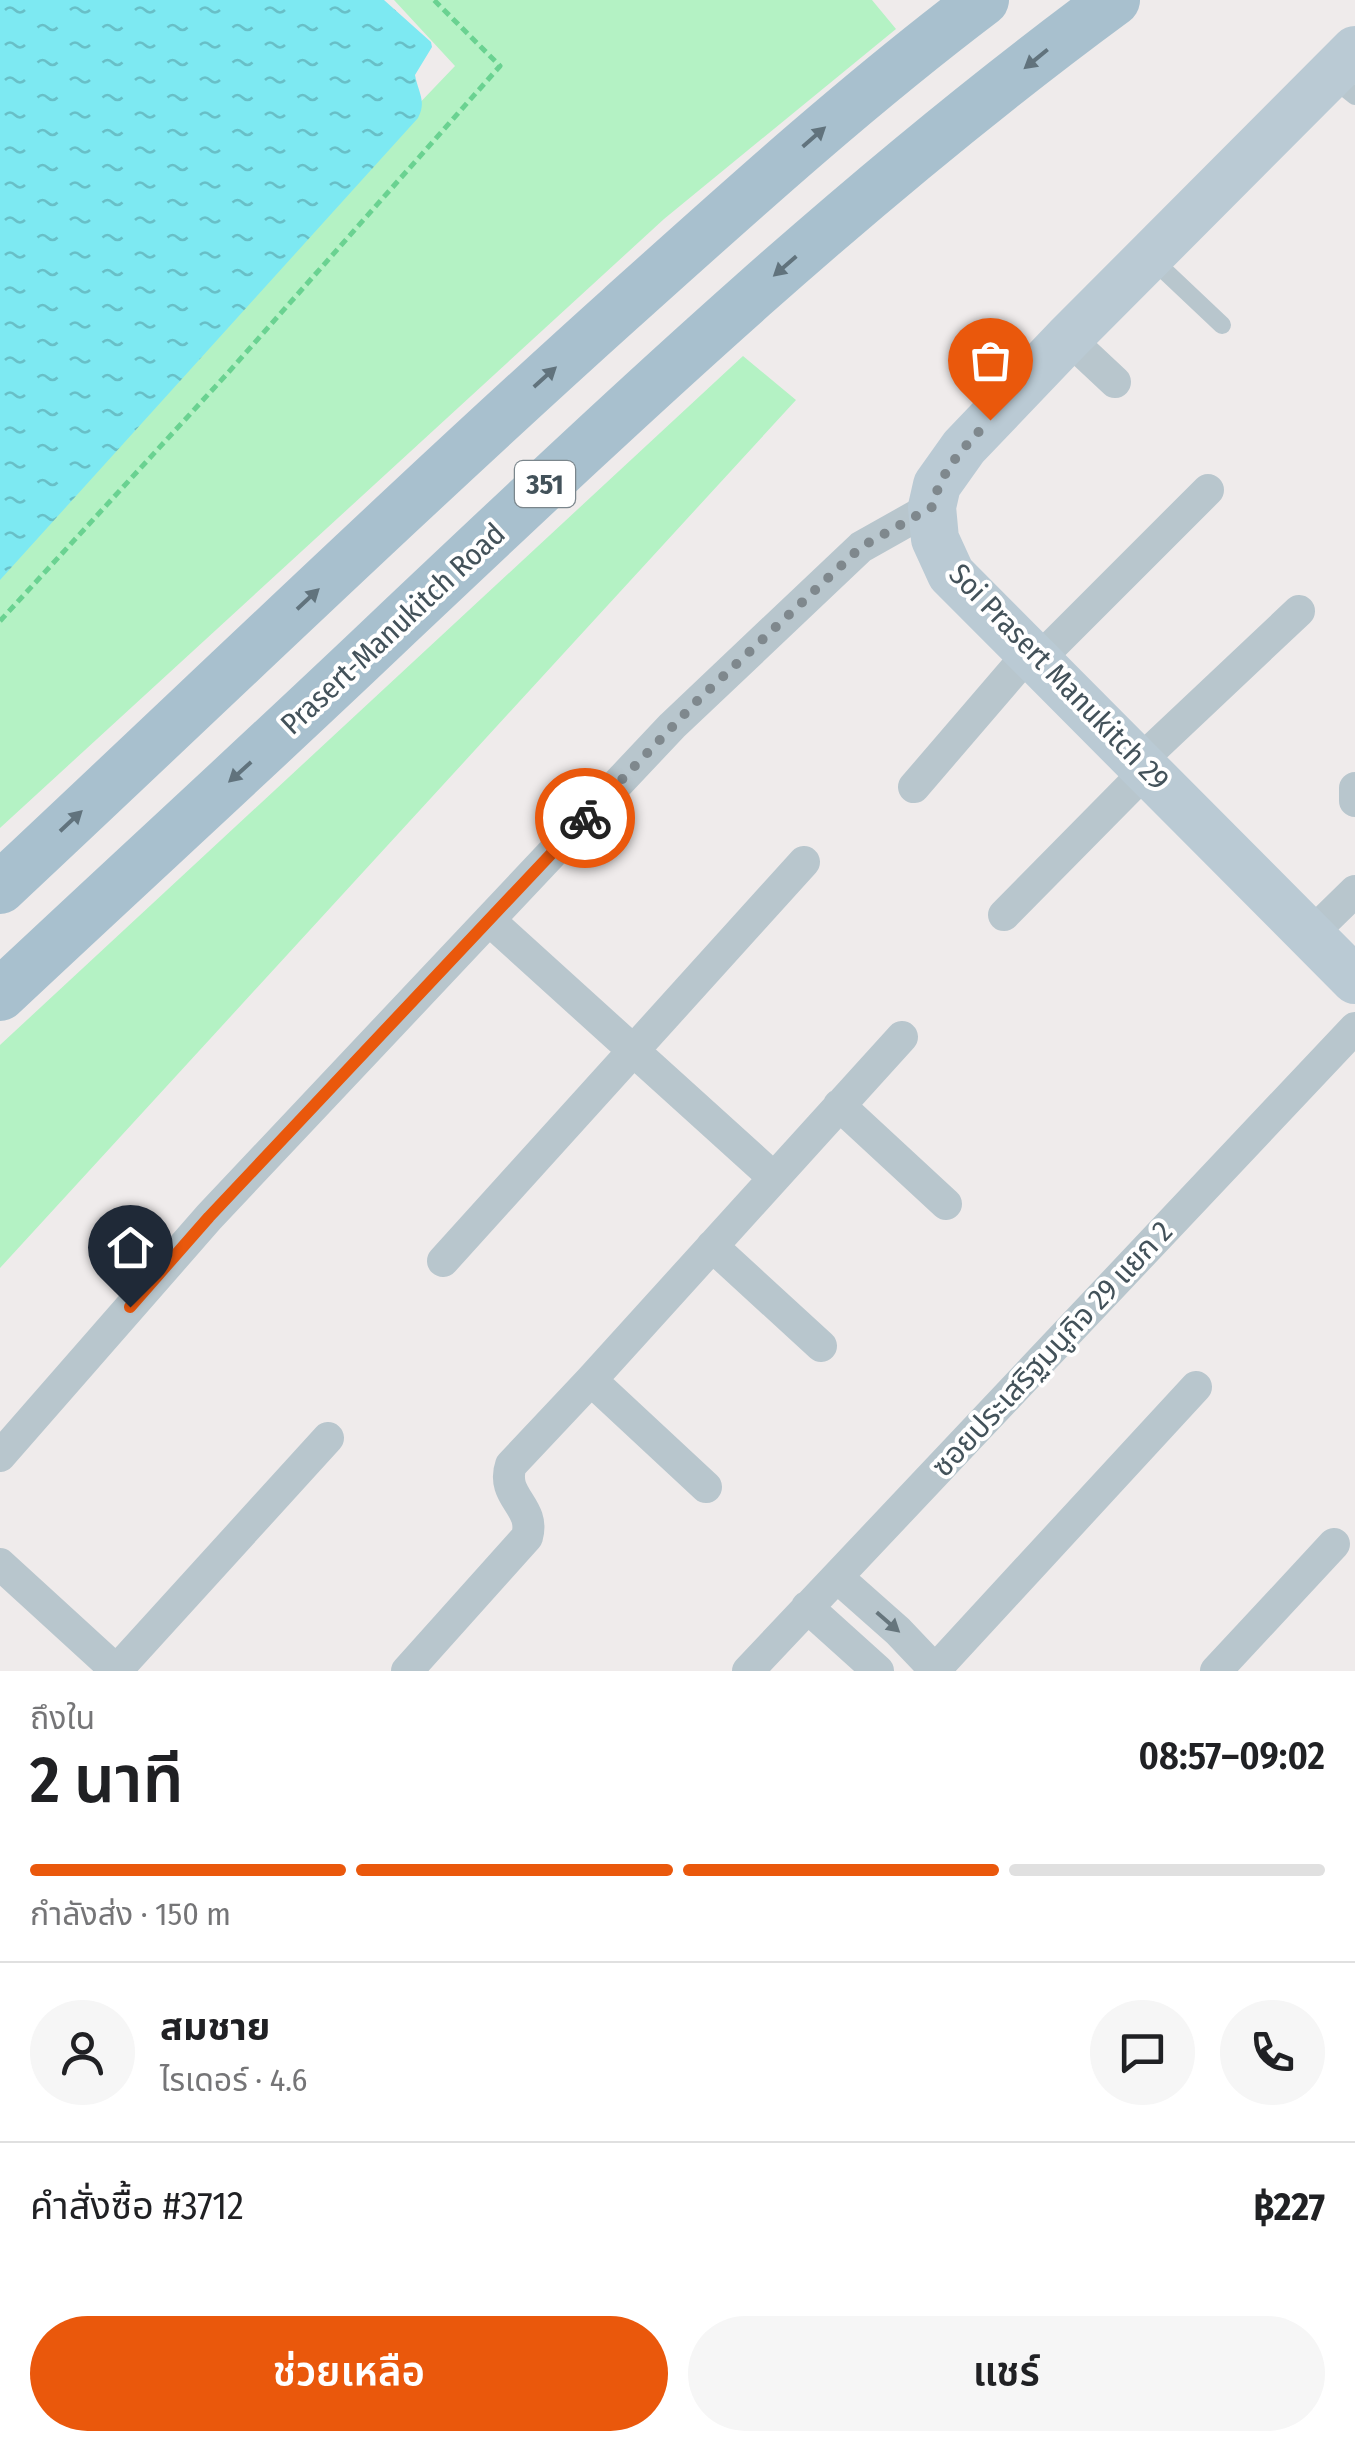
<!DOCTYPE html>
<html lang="th">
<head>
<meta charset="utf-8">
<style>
  body { margin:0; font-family:"Fira Sans Condensed","Noto Sans Thai",sans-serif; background:#f6f6f6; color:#202124; height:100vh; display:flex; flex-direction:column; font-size:38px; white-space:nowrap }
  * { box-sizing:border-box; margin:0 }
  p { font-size:32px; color:#757577 }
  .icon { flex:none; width:55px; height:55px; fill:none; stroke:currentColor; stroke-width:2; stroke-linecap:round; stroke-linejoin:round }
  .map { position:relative; height:1671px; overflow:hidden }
  .sheet { display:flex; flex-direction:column; background:#fff; flex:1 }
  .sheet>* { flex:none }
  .pin { position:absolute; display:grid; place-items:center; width:85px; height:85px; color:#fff; margin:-102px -42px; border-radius:50% 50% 50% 0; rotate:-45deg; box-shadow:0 0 10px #0007 }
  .pin .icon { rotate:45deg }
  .courier { position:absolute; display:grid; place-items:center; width:100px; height:100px; margin:-50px; border:8px solid #ea580c; border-radius:50%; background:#fff; color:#222; box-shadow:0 2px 12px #0007 }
  .summary em { font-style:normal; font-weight:600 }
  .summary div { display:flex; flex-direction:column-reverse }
  .summary { display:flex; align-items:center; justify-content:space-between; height:170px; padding:0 30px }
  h1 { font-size:65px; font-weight:600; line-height:75px }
  .bar { display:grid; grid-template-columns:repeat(4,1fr); gap:15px 10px; align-content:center; height:120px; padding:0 30px }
  .bar i { height:12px; border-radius:8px; background:#e0e0e0 }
  .bar .selected { background:#ea580c }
  .bar p { grid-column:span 4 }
  .line { display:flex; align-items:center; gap:25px; padding:0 30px; border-top:2px solid #e0e0e0 }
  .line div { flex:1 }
  .round { display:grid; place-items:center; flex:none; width:105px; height:105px; border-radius:52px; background:#f6f6f6 }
  .button { display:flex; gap:20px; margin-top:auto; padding:20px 30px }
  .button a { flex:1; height:115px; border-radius:60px; background:#ea580c; color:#fff; font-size:40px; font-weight:600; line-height:115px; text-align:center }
  .button a+a { background:#f6f6f6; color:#202124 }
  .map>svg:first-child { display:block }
  .grass { fill:#b4f2c4 }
  .water { fill:url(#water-ripples) }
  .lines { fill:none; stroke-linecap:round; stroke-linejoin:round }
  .path { stroke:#6ad291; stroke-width:5; stroke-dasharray:8 5; stroke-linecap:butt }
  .lane { stroke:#b8c6cd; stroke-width:18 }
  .street { stroke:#b8c6cd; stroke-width:32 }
  .secondary { stroke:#bacad4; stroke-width:48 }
  .primary { stroke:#a8c0ce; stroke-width:52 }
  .oneway { fill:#61737d }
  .oneway2 { fill:#66757c }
  .done { stroke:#7f888d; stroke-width:10; stroke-dasharray:0 18 }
  .route { stroke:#ea580c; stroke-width:12 }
  .labels { text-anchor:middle; stroke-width:8; stroke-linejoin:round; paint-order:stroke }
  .shield { fill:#fff; stroke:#7b868c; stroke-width:2.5 }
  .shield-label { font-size:28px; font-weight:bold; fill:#43525a }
  .street-label { font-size:30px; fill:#43525a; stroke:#fff }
</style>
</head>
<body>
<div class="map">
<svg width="1355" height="1671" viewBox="0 0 1355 1671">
  <defs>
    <pattern id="water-ripples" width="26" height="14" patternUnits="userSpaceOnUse" patternTransform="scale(2.5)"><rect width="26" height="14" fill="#7de9f2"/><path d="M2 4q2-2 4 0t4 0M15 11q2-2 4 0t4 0" fill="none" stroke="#68bfc7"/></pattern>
  </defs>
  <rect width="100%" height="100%" fill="#efebeb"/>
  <path class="grass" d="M 394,0 L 872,0 L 896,29 L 664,219 L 0,828 L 0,542 L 455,66 Z
    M 743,356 L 796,400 L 0,1268 L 0,1045 Z"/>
  <path class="water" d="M 0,0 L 384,0 L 431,42 L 432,47 L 415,75 C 418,92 427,101 418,118 L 0,580 Z"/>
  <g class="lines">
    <path class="path" d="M 0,621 L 226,375 L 500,66 L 434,0"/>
    <path class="lane" d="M 1330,76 L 1355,96
      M 1150,257 L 1222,325"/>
    <path class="street" d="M 1068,338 L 1115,382
      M 1038,660 L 1208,490
      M 1140,761 L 1299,611
      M 914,787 L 1030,652
      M 1355,788 L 1355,801
      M 1004,915 L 1148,769
      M 489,920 L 774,1178
      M 1310,935 L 1355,891
      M 839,1105 L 946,1204
      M 712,1246 L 821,1346
      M 443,1261 L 804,862
      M 591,1380 L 706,1487
      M 0,1456 L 209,1217 L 672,726 L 861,547 L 932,507
      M 0,1564 L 117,1671
      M 837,1577 L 898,1631 L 936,1671
      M 807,1607 L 878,1671
      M 116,1671 L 328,1438
      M 407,1671 L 527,1537 C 536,1506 500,1497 511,1465 L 591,1380 L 902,1037
      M 748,1671 L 1355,1028
      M 934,1671 L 1196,1387
      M 1216,1671 L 1334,1544"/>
    <path class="secondary" d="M 1355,50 L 1068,338 L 964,447 L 937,485 L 932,507 L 935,539 L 951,574 L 1355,980"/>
    <path class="primary" d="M 0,888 C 206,695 410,498 620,309 C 738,203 856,96 983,0
      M 0,995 C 132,871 266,749 397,624 C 628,406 858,188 1114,0"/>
  </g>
  <defs><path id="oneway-solid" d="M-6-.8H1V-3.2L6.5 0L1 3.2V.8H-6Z" transform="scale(2.5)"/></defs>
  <g class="oneway">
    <use href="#oneway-solid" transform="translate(1036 59) rotate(141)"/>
    <use href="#oneway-solid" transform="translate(814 137) rotate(-41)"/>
    <use href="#oneway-solid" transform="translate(785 266) rotate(139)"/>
    <use href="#oneway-solid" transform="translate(545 377) rotate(-42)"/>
    <use href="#oneway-solid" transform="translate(308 599) rotate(-43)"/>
    <use href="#oneway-solid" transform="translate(240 772) rotate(138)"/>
    <use href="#oneway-solid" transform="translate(71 821) rotate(-43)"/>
  </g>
  <use class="oneway2" href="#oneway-solid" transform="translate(888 1622) rotate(41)"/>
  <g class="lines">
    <path class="done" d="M 585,818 L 698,700 L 861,547 L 932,507 C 941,470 964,447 990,420"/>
    <path class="route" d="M 130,1307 L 209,1217 L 585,818"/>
  </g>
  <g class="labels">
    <rect class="shield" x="515" y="461" width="60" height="46" rx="8"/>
    <g class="shield-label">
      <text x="545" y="494">351</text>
    </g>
    <g class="street-label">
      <text transform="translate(393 629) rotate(-43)" y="10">Prasert-Manukitch Road</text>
      <text transform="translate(1059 677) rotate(46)" y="10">Soi Prasert Manukitch 29</text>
      <text transform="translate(1052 1349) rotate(-47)" y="10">ซอยประเสริฐมนูกิจ 29 แยก 2</text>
    </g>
  </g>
</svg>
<div class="pin" style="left:990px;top:420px;background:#ea580c"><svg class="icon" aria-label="bag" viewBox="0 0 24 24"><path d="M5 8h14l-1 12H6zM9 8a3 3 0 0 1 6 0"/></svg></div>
<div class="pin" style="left:130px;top:1307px;background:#1f2937"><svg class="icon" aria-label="home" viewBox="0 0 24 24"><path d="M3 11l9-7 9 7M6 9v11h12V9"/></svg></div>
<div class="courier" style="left:585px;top:818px"><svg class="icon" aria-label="bike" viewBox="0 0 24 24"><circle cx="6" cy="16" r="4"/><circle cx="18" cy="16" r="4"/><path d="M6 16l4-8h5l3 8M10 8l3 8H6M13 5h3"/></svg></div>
</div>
<section class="sheet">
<div class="summary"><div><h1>2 นาที</h1><p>ถึงใน</p></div><em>08:57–09:02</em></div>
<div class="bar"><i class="selected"></i><i class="selected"></i><i class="selected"></i><i></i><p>กำลังส่ง · 150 m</p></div>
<div class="line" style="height:180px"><a class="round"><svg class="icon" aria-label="person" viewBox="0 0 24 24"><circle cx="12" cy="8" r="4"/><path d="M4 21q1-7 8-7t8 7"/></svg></a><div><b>สมชาย</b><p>ไรเดอร์ · 4.6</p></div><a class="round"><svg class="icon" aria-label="chat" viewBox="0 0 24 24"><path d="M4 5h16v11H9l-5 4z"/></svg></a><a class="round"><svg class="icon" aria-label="phone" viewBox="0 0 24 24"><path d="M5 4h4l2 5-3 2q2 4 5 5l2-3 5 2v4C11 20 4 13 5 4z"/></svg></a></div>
<div class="line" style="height:130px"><div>คำสั่งซื้อ #3712</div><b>฿227</b></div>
<div class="button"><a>ช่วยเหลือ</a><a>แชร์</a></div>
</section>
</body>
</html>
